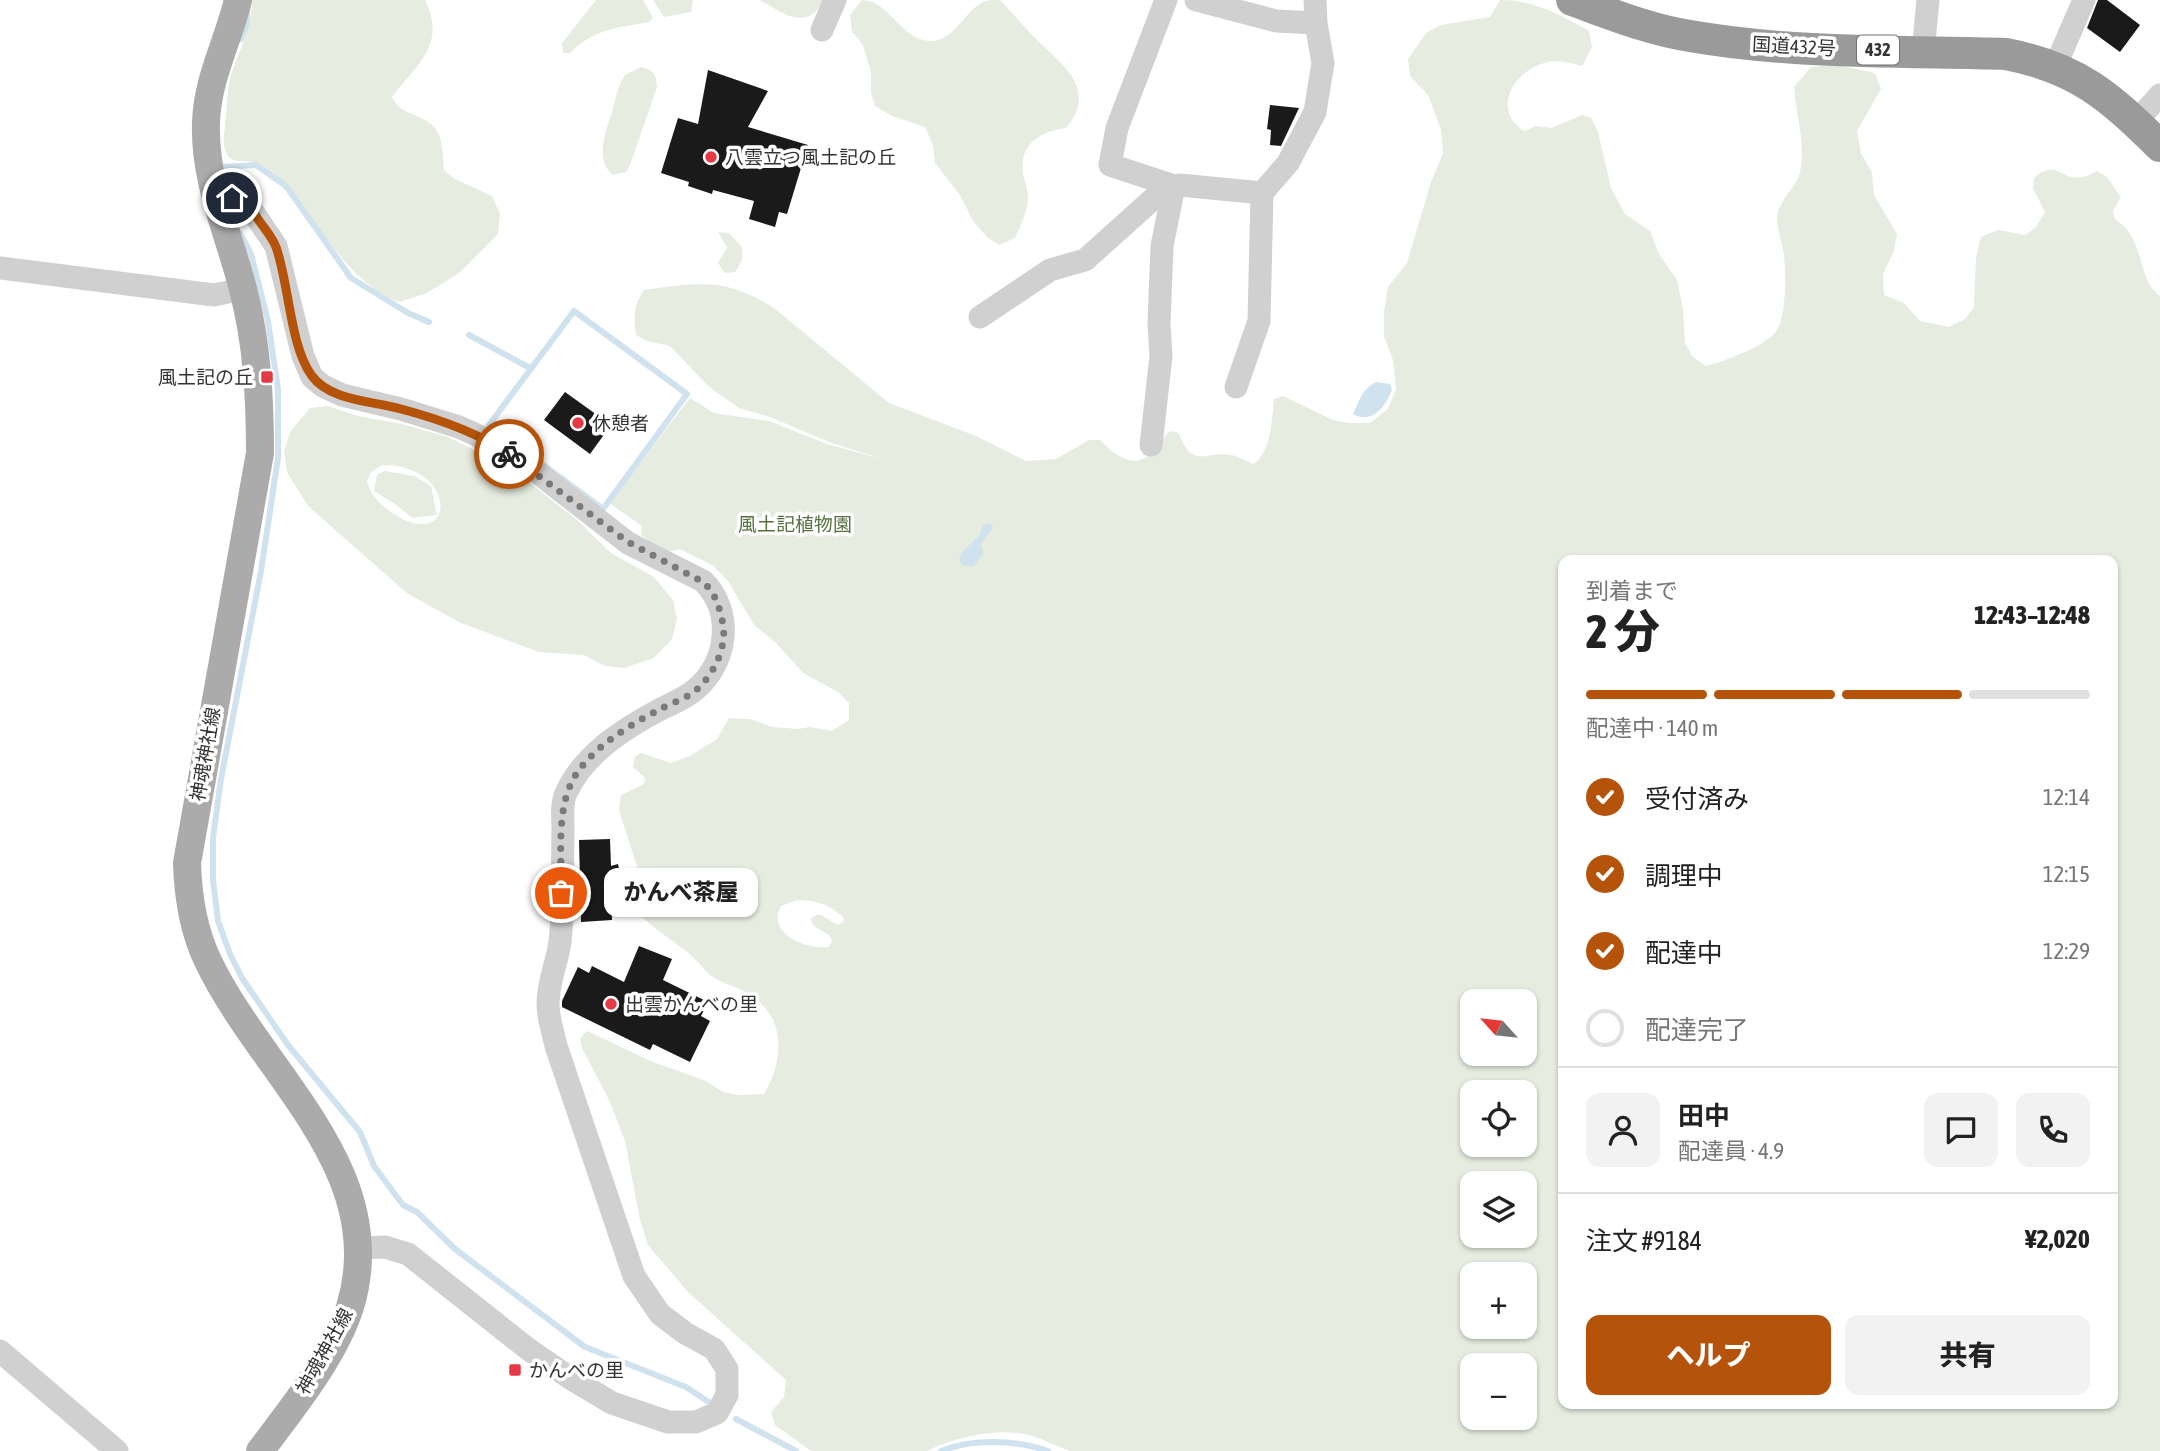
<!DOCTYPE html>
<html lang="ja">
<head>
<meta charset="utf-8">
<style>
  body { margin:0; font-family:"Asap Condensed","Noto Sans JP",sans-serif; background:#f2f2f2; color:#222; height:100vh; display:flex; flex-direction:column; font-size:26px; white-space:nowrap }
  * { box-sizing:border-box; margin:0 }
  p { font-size:23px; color:#767676 }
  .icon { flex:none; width:38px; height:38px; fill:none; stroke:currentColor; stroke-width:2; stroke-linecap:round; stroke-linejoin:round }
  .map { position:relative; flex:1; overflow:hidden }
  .details { position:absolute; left:1558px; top:555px; width:560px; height:854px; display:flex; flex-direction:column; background:#fff; border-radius:14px; box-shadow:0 2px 5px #0004 }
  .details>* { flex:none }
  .needle { width:46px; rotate:297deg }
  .tools { position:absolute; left:1460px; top:989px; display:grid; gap:14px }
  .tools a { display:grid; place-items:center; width:77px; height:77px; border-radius:14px; background:#fff; box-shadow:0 2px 5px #0004; font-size:35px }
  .pin { position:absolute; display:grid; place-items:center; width:60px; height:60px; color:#fff; margin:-30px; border:4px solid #fff; border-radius:50%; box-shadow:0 2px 7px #0007 }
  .courier { position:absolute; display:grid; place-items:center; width:70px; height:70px; margin:-35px; border:5px solid #b45309; border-radius:50%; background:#fff; color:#222; box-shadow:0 2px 9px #0007 }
  .bubble { position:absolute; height:49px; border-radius:14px; background:#fff; box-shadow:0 2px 5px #0004; font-size:23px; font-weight:800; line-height:49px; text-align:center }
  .headline em { font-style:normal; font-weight:800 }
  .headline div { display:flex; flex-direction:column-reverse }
  .headline { display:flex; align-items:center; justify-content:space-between; height:119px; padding:0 28px }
  h1 { font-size:46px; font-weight:800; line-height:52px }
  .bar { display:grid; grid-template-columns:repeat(4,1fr); gap:10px 7px; align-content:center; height:84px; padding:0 28px }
  .bar i { height:9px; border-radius:5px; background:#e0e0e0 }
  .bar .current { background:#b45309 }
  .bar p { grid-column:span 4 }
  .line { display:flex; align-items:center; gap:18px; padding:0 28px; border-top:2px solid #e0e0e0 }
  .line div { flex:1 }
  .round { display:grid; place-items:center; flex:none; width:74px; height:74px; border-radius:14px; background:#f2f2f2 }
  ol { padding:0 28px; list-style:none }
  li { display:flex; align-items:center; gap:21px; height:77px }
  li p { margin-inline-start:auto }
  li .icon { padding:7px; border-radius:50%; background:#b45309; color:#fff; stroke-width:4 }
  li:last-child { color:#767676 }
  li i { width:38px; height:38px; border:4px solid #e0e0e0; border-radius:50% }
  .cta { display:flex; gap:14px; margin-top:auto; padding:14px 28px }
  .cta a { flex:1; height:80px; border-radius:14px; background:#b45309; color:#fff; font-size:28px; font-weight:800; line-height:80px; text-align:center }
  .cta a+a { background:#f2f2f2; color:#222 }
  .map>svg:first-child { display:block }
  .green { fill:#e6ecdf; fill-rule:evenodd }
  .water { fill:#cfe2ee }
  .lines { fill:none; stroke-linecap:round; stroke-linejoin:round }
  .stream { stroke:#cfe2ee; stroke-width:6 }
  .building { fill:#1a1a1a }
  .minor { stroke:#d0d0d0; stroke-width:23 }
  .major { stroke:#ababab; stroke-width:28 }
  .highway { stroke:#9a9a9a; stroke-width:32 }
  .done { stroke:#7a7a7a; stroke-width:7; stroke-dasharray:0 12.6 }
  .route { stroke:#b45309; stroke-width:9 }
  .poi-dot { fill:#e63946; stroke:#fff; stroke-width:2.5 }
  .labels { text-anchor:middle; stroke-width:7; stroke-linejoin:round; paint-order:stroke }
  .shield { fill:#fff; stroke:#707070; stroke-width:2 }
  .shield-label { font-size:18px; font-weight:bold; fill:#333 }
  .street-label { font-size:19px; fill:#333; stroke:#fff }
  .poi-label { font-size:19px; fill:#333; stroke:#fff; text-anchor:start }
  .park-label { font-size:19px; fill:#56703f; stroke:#fff }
</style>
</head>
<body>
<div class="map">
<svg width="2160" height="1451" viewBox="0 0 2160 1451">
  <rect width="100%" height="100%" fill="#fff"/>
  <path class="green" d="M 252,0 L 425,0 C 447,45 417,64 392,97 C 403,121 433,110 441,141 C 443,150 443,161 444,170 L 453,178 L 492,196 L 500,214 L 498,234 L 459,273 L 427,293 L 399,302 C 341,279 321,219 278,179 C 273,174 264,165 257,163 C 246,159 230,166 225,150 C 222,142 225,131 225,124 C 227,108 227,91 231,76 C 240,46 251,34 252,0 Z
    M 596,0 L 643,0 L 653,18 L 649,22 C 618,28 593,29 570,53 L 563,53 L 562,43 Z
    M 653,0 L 693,0 L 691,12 L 664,17 Z
    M 760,0 L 825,0 C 805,32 785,14 760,0 Z
    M 862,0 C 890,0 900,41 931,41 C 954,41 966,10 983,2 C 987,0 995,0 1000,0 C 1013,13 1024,27 1037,40 C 1064,66 1098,90 1066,128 C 1039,132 1019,144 1023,174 C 1024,181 1028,188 1028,196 C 1028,211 1021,225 1015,238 L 999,245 L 988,238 L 973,221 L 960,195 L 935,163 L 933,145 L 925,127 L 892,116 L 875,106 L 871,93 L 871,72 L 863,45 L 852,32 L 850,15 Z
    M 1500,0 C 1534,0 1559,14 1589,31 L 1592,47 L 1582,66 C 1570,63 1557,59 1544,63 C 1513,72 1491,110 1524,131 L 1536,126 L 1552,128 L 1582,115 L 1591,118 L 1598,132 L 1611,188 L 1625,214 L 1650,231 L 1659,254 L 1677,280 L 1683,309 L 1685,343 L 1693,357 L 1706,366 C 1725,361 1759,348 1773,335 C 1787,323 1786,274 1784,256 C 1783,244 1777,232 1777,220 C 1777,200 1796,189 1800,172 C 1806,143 1796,116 1794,87 L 1811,67 L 1837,65 L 1875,73 L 1881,89 L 1857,131 L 1861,154 L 1872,172 L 1874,195 L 1897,234 L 1894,251 L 1883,274 L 1884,295 L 1904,303 L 1920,321 L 1949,327 L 1965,319 L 1974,307 L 1976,257 L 1981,237 L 1998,230 L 2025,235 L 2036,227 L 2045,212 L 2033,188 L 2034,178 C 2061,154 2062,192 2097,171 L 2107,177 L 2121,197 L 2113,211 L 2115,219 C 2147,240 2135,277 2160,296 L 2160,1451 L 1070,1451 C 1056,1446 1043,1439 1029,1435 C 999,1427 954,1437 927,1451 L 811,1451 L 775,1425 L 771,1412 L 784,1397 L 786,1380 L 688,1292 L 648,1245 L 640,1220 L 625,1141 L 610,1102 L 582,1048 L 580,1038 L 587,1031 L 653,1062 L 706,1081 L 723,1092 L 739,1095 L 764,1094 C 784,1060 787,1018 749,994 C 738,987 725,984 714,978 C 704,971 697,959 687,952 C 671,939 655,930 640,915 L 640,876 L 619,810 L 621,795 L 644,784 L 645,778 L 633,767 L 635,756 L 641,753 L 671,763 L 690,756 L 717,739 L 729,718 L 750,719 L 772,727 L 798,729 L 810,727 L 832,731 L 849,720 L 849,703 L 838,692 L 803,673 L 776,643 L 754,625 L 728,581 L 712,565 L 680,549 C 664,555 654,545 641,535 L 642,526 L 609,503 L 690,398 L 714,413 L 769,421 L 827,444 L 882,459 L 829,442 L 770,417 L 739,408 L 709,387 L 670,346 L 647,341 L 636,335 C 633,318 634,304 644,290 C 700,283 724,277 774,308 L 889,403 L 976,436 L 1026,461 L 1056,459 L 1089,440 L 1100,440 C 1112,452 1130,469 1148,456 C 1157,450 1162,438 1170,431 L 1179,433 C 1192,471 1208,450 1231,455 C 1238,456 1246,461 1253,464 C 1271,453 1272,419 1274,399 L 1283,396 L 1333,420 L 1348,423 L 1370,423 L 1388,409 L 1396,389 L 1393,360 L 1384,336 L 1384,311 L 1388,287 L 1407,263 L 1431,182 L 1443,153 L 1441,130 L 1434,111 L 1428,95 L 1410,76 L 1408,59 L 1426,33 L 1441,25 L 1490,17 ZM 1563,560 L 2112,560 L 2112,1404 L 1563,1404 ZM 797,900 C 815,900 830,905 843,917 L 844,921 L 838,925 L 819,914 L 811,918 L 813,925 L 830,936 L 832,941 L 829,947 C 806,950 766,934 781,906 ZM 1472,1001 L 1524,1001 L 1524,1054 L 1472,1054 ZM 1472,1092 L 1524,1092 L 1524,1144 L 1472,1144 ZM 1472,1183 L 1524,1183 L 1524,1236 L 1472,1236 ZM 1472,1274 L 1524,1274 L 1524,1326 L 1472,1326 ZM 1472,1365 L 1524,1365 L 1524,1418 L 1472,1418 Z
    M 641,67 C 654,70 656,74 657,87 L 630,165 L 626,172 L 613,175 C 594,160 606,131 612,112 C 616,99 617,87 625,75 Z
    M 718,232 L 729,233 L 742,247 L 742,261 L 735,272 L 725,273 L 718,263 L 727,248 Z
    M 328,406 L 358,416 L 402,424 L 448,437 L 512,469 L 577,520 L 611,553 L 654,577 L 673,600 L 677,619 L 672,639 L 654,658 L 625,668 L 605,666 L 584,655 L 539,652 L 461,623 L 408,594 L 308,506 L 287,472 L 284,452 L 290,432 L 310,408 ZM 382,465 C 459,464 457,554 394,514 C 382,506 371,497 367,481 L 371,472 Z
    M 384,471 L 415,476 L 431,486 L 437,515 L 412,518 L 395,504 L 374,491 L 377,475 Z"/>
  <path class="water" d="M 1376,382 L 1390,384 L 1392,390 C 1386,406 1372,425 1353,414 C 1360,400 1361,390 1376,382 Z
    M 990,523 L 993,527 L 981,544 L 983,553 L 974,566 L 963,566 L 959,560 L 962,552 L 979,536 L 983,525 Z"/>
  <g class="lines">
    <path class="stream" d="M 241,39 L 247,24 L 247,12
      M 221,167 L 256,165 L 286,186 L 351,278 L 408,313 L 429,322
      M 240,233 L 251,254 L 268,321 L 278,389 L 278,458 L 261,571 L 221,779 L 213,838 L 213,880 L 218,921 L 230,954 L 242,978 L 288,1045 L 360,1132 L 374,1166 L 403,1205 L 417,1212 L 455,1249 L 585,1347 L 686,1387 L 710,1403
      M 574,311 L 687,394 L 603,509 L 489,425 Z
      M 469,335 L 530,368
      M 736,1419 L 796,1451
      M 941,1451 C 973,1438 1016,1440 1048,1451"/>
  </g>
  <path class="building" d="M 2098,0 L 2107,0 L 2140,25 L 2120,52 L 2087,28 Z
    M 708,70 L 768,91 L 748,127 L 808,145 L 787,214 L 779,212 L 775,227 L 749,219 L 754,201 L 713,190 L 712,194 L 688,186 L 689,182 L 661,173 L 678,118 L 698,124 Z
    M 1270,105 L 1299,108 L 1281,146 L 1270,145 L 1271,130 L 1267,129 Z
    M 565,392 L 611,425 L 590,454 L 544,420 Z
    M 610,839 L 611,866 L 618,864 L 622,884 L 611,887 L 612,920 L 581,922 L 579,840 Z
    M 639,946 L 672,959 L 663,980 L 708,1002 L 701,1016 L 710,1021 L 690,1062 L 653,1044 L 650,1050 L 562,1007 L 562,1001 L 578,967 L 589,973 L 592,966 L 624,982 Z"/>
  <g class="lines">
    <path class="minor" d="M 1196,0 L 1276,21 L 1316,23
      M 822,30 L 835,0
      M 1923,52 L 1928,0
      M 2055,67 L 2084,0
      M 2136,122 L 2160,95
      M 217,202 L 236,198 L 247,203 L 276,246 L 303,356 L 312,377 L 323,386 L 342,395 L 401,409 L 459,427 L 492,442 L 538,473 L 628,543 L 703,581 C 734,612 728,661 696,689 C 686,698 671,704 659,710 C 622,730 584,754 566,793 C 561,804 563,819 563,830 C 562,867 564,905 560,942 C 557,963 548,982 548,1004 C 548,1018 553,1032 556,1046 L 634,1276 L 660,1314 L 685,1333 L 714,1349 L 727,1369 L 727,1395 L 717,1413 L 696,1422 L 668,1422 L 612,1403 L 570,1378 L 528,1349 L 408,1254 L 385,1247 L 359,1248
      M 0,268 L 214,295 L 243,289
      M 980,317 L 1050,270 L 1085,260 L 1164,189 L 1180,185 L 1262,193
      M 1236,387 L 1259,321 L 1262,193 L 1288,163 L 1315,112 L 1323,63 L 1316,23 L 1315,0
      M 1151,445 L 1161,356 L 1159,324 L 1162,246 L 1174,186 L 1110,165 L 1117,128 L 1166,0
      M 0,1351 L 117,1451"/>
    <path class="major" d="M 238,0 C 228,42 207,79 206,123 C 204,181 229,234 243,289 C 257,343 260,397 260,453 L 187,863 C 188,897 193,930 208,961 C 261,1073 392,1170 350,1307 C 334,1357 291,1410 260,1451"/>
    <path class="highway" d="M 1572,0 C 1611,14 1650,30 1690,36 C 1793,54 1901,51 2006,54 C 2078,68 2109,96 2160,146"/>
  </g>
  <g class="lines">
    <path class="done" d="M 509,454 L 628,542 L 703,582 C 716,594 719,606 723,624 C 727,647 714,675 695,691 C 686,698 673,703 662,708 C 632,724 597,744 577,773 C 555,805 562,855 561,893"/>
    <path class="route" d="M 232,198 C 244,198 249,206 256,216 C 262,226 272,236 276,247 C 289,283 290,347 312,376 C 330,401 374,401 401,409 C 439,419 477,432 509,454"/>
  </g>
  <g class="poi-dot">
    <circle cx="711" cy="157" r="7"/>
    <rect x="260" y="370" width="14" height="14" rx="3.5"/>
    <circle cx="578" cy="423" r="7"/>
    <circle cx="611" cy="1004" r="7"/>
    <rect x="508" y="1363" width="14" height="14" rx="3.5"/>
  </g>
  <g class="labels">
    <rect class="shield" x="1857" y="35.5" width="42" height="29" rx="5"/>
    <g class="shield-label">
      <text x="1878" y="56">432</text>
    </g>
    <g class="street-label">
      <text transform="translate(1794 46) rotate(3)" y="7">国道432号</text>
      <text transform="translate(205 754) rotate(-80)" y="7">神魂神社線</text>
      <text transform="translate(324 1351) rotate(-61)" y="7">神魂神社線</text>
    </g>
    <g class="poi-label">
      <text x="725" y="164">八雲立つ風土記の丘</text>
      <text x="253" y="384" text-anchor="end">風土記の丘</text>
      <text x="592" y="430">休憩者</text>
      <text x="625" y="1011">出雲かんべの里</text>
      <text x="529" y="1377">かんべの里</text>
    </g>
    <g class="park-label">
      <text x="795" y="531">風土記植物園</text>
    </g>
  </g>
</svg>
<div class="tools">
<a><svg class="needle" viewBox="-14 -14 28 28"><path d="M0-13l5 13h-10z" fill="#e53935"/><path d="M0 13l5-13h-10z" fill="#767676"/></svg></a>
<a><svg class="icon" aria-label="locate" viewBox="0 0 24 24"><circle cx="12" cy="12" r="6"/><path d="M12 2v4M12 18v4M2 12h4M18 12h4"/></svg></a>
<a><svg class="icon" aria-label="layers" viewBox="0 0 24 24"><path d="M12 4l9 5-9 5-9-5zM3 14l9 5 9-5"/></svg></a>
<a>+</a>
<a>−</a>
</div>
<div class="pin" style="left:561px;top:893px;background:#ea580c"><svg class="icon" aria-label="bag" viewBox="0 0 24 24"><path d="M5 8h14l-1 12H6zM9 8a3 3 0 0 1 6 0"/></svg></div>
<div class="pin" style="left:232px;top:198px;background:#1f2937"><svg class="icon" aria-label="home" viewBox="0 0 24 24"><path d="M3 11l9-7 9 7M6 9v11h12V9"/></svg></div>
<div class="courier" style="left:509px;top:454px"><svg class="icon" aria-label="bike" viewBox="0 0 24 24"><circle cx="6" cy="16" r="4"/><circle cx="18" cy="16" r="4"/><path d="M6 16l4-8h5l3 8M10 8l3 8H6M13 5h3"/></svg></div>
<div class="bubble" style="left:604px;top:868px;width:154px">かんべ茶屋</div>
<section class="details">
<div class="headline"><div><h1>2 分</h1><p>到着まで</p></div><em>12:43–12:48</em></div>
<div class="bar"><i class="current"></i><i class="current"></i><i class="current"></i><i></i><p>配達中 · 140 m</p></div>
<ol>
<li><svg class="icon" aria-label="check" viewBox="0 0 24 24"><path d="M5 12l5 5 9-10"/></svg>受付済み<p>12:14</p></li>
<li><svg class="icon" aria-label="check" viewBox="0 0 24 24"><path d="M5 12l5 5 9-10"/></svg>調理中<p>12:15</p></li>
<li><svg class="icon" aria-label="check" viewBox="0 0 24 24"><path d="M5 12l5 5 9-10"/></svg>配達中<p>12:29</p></li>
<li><i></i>配達完了</li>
</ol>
<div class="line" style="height:126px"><a class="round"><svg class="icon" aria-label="person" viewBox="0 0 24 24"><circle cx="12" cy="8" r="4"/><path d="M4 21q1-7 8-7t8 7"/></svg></a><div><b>田中</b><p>配達員 · 4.9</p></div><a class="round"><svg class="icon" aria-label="chat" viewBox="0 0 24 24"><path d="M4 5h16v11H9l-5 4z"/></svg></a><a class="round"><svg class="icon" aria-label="phone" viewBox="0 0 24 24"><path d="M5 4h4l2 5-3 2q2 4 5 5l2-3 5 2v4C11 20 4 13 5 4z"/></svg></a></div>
<div class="line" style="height:91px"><div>注文 #9184</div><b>¥2,020</b></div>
<div class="cta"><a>ヘルプ</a><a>共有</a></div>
</section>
</div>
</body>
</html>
